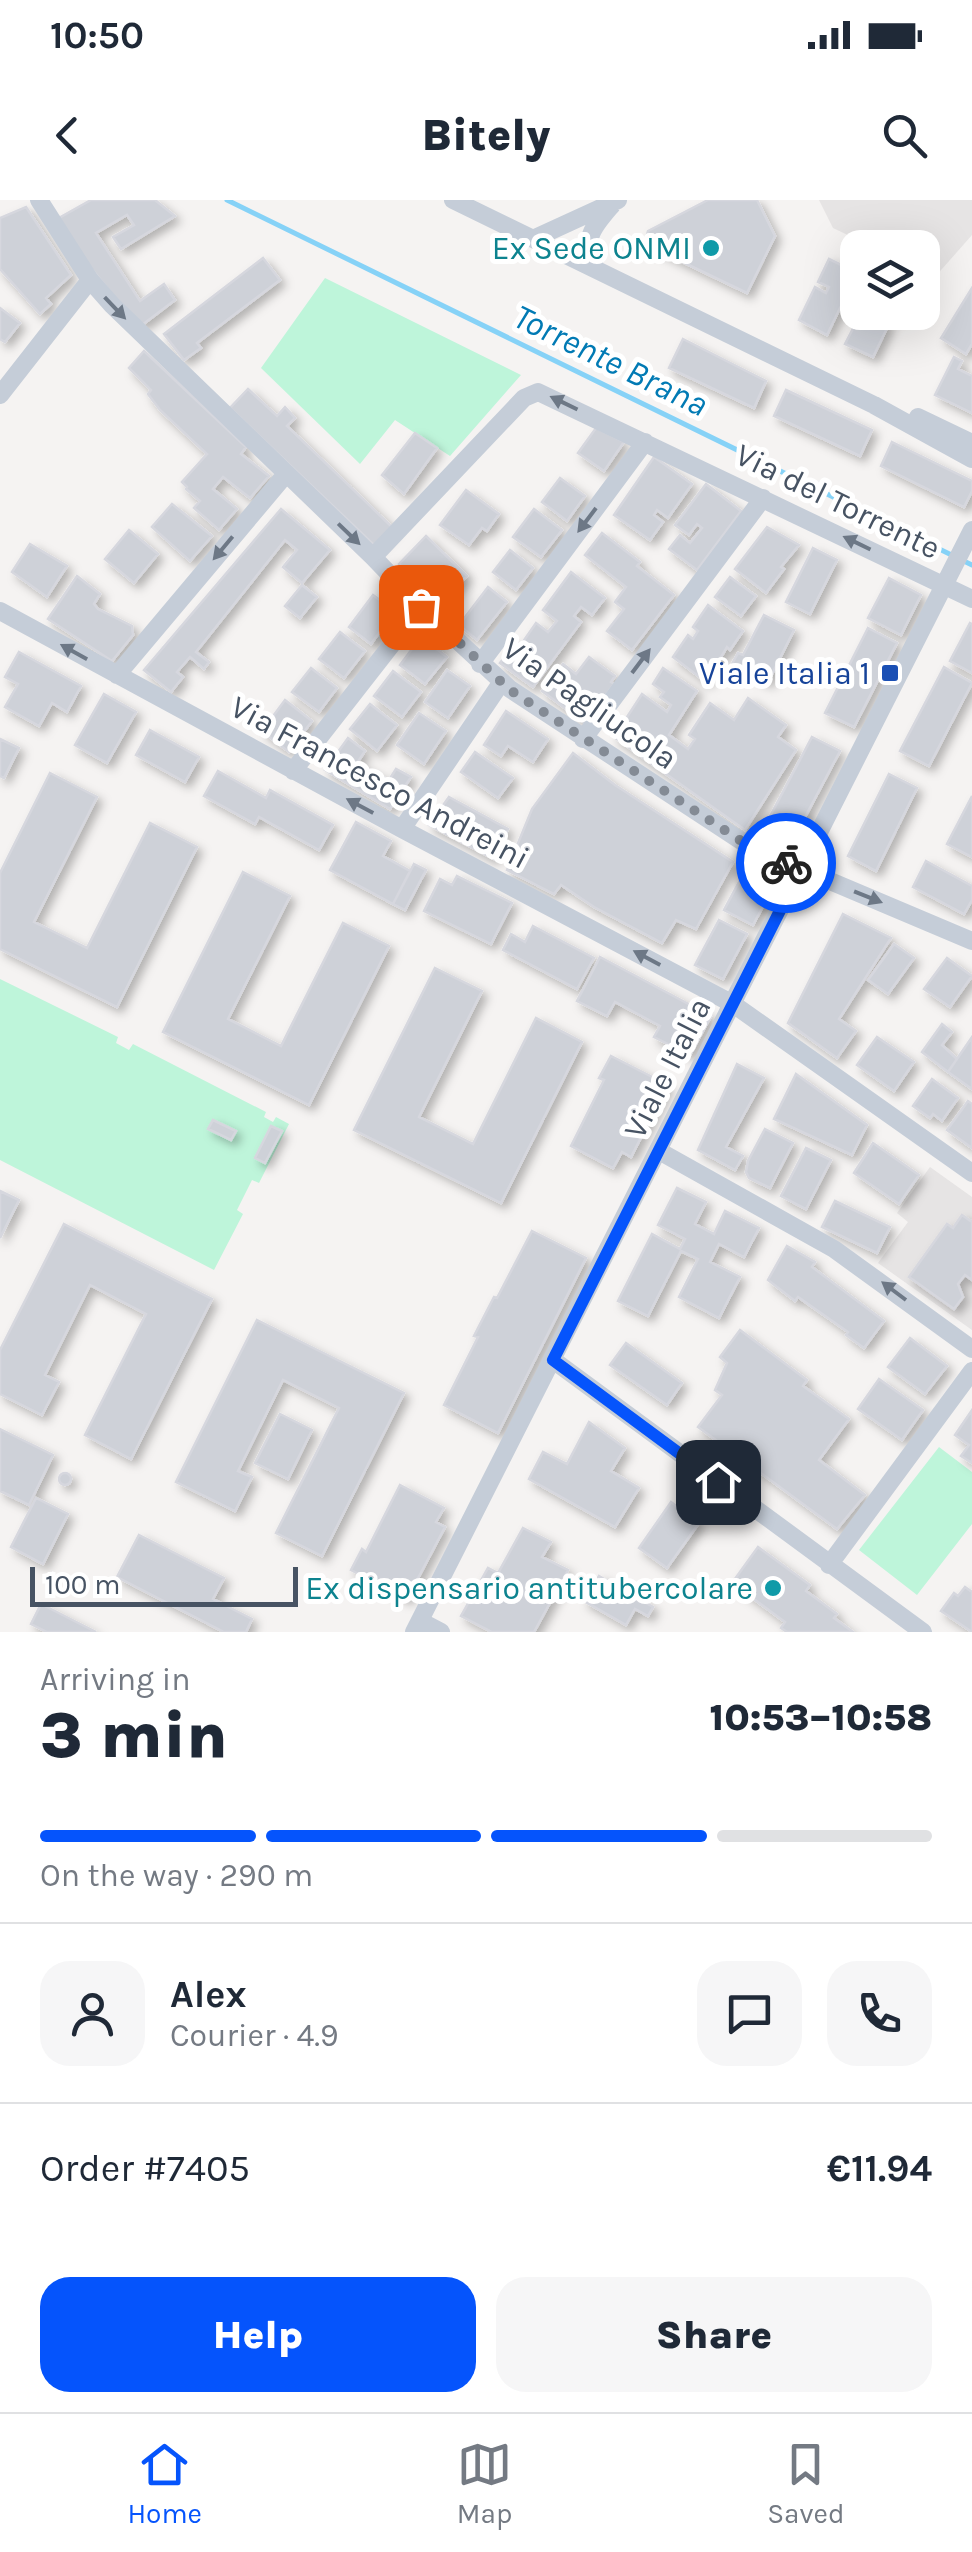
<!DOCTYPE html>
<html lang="en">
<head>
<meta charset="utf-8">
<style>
  body { margin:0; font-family:Karla,sans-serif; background:#f6f6f7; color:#1f2937; height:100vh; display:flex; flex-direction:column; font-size:38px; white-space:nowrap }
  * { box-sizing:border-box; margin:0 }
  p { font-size:32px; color:#747a83 }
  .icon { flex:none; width:55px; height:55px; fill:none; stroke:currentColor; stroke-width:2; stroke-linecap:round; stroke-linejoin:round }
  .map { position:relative; height:1432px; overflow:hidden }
  .sheet { display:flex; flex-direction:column; background:#fff; flex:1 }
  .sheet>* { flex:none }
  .tools { position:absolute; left:840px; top:30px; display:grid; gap:20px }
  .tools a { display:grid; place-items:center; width:100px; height:100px; border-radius:20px; background:#fff; box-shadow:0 10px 40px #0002; font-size:50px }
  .scale { position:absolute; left:30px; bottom:25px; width:268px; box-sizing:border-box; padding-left:10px; border:5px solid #475363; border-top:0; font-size:28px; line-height:35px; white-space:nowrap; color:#475363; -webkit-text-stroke:8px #fff; paint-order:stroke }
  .pin { position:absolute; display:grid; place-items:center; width:85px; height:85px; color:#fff; margin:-42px; border-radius:20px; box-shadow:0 5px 15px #0006 }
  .courier { position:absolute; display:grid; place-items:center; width:100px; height:100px; margin:-50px; border:8px solid #0554fc; border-radius:50%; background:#fff; color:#222; box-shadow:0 2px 12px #0007 }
  .summary em { font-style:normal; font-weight:800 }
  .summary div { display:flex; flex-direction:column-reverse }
  .summary { display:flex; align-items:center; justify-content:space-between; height:170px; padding:0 40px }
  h1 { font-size:65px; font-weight:800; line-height:75px }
  .bar { display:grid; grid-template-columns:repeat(4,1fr); gap:15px 10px; align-content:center; height:120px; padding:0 40px }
  .bar i { height:12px; border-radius:8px; background:#e0e1e3 }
  .bar .active { background:#0554fc }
  .bar p { grid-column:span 4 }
  .line { display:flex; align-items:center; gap:25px; padding:0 40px; border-top:2px solid #e0e1e3 }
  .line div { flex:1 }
  .round { display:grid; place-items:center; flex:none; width:105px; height:105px; border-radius:30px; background:#f6f6f7 }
  .action { display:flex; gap:20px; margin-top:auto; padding:20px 40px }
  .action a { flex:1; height:115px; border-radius:30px; background:#0554fc; color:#fff; font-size:40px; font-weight:800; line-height:115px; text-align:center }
  .action a+a { background:#f6f6f7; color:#1f2937 }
  .status { display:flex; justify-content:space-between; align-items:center; height:70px; padding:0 50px; background:#fff; direction:ltr }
  .status svg { height:28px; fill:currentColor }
  header { display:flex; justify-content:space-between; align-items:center; height:130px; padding:0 40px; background:#fff; font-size:45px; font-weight:800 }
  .tabs { display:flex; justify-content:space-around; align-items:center; height:140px; border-top:2px solid #e0e1e3; background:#fff; font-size:28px; color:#747a83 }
  .tabs a { display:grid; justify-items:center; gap:5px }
  .tabs .active { color:#0554fc }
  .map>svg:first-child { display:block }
  .education { fill:#e6e4e4 }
  .green { fill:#bef5da }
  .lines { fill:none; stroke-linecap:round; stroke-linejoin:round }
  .stream { stroke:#86d2f7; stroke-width:5 }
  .building { fill:#ced1d8; stroke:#d6d7de; stroke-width:2.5; filter:url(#shadow) }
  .minor { stroke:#c5cdd8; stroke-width:18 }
  .oneway { fill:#6d7886 }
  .done { stroke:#848b95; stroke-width:10; stroke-dasharray:0 18 }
  .route { stroke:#0554fc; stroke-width:12 }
  .culture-dot { fill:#0f9aa8; stroke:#fff; stroke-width:4 }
  .transit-dot { fill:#1a4fb4; stroke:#fff; stroke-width:4 }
  .labels { text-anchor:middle; stroke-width:10; stroke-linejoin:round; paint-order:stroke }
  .culture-label { font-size:32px; fill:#0d838f; stroke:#fff; text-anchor:end }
  .street-label { font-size:32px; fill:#475363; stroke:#fff }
  .transit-label { font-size:32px; fill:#164399; stroke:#fff; text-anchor:end }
  .water-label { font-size:35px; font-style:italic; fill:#017ab4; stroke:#fff }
</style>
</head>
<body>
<div class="status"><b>10:50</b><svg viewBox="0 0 49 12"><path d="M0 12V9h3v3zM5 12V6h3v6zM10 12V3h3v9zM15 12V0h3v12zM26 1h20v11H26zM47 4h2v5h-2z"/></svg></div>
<header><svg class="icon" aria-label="back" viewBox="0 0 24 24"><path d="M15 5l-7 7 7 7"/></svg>Bitely<svg class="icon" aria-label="search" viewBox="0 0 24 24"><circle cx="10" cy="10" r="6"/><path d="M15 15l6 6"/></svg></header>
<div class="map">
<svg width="972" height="1432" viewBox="0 0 972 1432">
  <defs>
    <filter id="shadow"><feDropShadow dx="5" dy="5" stdDeviation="5" flood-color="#0004"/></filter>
  </defs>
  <rect width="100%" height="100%" fill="#f5f3f2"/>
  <path class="education" d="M 819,0 L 972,0 L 972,35 L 934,78 L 923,72 L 922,48 L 873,47 L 833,28 Z
    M 930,967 L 972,997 L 972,1130 L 878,1063 L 908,1022 L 897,1013 Z"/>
  <path class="green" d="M 325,78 L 521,175 L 450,256 L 395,220 L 360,264 L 261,168 Z
    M 0,779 L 118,837 L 116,843 L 129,850 L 133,844 L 266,912 L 264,917 L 273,922 L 276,917 L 289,924 L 259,983 L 252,980 L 237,1010 L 243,1014 L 214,1070 L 0,960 Z
    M 939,1247 L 972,1272 L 972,1324 L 917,1395 L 859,1350 Z"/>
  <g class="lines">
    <path class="stream" d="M 227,0 L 972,365"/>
  </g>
  <path class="building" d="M 91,0 L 155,0 L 175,16 L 121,49 L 113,37 L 134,25 L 127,15 L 96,33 L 140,101 L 164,84 L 175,100 L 142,125 L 122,106 L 82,57 L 59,18 Z
    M 708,0 L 757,0 L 775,36 L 747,93 L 649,46 L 645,42 L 648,31 Z
    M 26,7 L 71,75 L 46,98 L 51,104 L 40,114 L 0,69 L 0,18 Z
    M 263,58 L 280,80 L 197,143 L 201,148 L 184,160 L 164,134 Z
    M 829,59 L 858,73 L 848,92 L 858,97 L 858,112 L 894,112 L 892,118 L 882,113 L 879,118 L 889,124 L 873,157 L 845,144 L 859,117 L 840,108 L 827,135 L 799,120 L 815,87 L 826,93 L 829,87 L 818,82 Z
    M 972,88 L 972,144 L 966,154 L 941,138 Z
    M 0,108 L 20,123 L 5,142 L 0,139 Z
    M 683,139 L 766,181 L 754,208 L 669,168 Z
    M 144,151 L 246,247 L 241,254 L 269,276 L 250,298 L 223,277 L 213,289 L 237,309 L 219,330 L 194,308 L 200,301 L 186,289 L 187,287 L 182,282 L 207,254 L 160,210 L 148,194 L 151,190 L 129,168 Z
    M 954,157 L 962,161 L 958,169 L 972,176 L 972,213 L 935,195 Z
    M 248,189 L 277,216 L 285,207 L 295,218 L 287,226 L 392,327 L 375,346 L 230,208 Z
    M 786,190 L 872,230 L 860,256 L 774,216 Z
    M 596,228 L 624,242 L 604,271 L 578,253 Z
    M 415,233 L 437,248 L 404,294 L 382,275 Z
    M 892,242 L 972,281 L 972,291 L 964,307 L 881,266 Z
    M 654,257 L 692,284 L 668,318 L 657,310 L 654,315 L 663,322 L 650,340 L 614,315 Z
    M 560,278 L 585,296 L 567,321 L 542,302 Z
    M 706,284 L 741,311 L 697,370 L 669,349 L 680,335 L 690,343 L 702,328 L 697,324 L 689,335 L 675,325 Z
    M 466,290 L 499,314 L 487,331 L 482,328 L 469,345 L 440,325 Z
    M 172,304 L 212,336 L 190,361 L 152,327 Z
    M 281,309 L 330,350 L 302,383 L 283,367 L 297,350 L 285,340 L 196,452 L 209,462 L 204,469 L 190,457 L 177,472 L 183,477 L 171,492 L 144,470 Z
    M 534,309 L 562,330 L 541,357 L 513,337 Z
    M 767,327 L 799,345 L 781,367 L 784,369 L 766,393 L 735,369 Z
    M 129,330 L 158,354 L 134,383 L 105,359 Z
    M 602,333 L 640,362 L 637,366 L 674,395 L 632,450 L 607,431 L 624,409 L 615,402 L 626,387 L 585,355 Z
    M 426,336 L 467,376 L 439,404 L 399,364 Z
    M 30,344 L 67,366 L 47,397 L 12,372 Z
    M 813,348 L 837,360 L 810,414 L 786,402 Z
    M 510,350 L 533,368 L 516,390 L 493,372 Z
    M 571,372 L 605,398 L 592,415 L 581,407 L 574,416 L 581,422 L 533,487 L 500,463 L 516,442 L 520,446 L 536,423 L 548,432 L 557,421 L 543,410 Z
    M 77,376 L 100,394 L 94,404 L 98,409 L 132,426 L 133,435 L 112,461 L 48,419 Z
    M 730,377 L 756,396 L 741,416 L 715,397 Z
    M 889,378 L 921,395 L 901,435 L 868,418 Z
    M 302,385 L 317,397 L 300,418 L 285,406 Z
    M 488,387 L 507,402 L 477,440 L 459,425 Z
    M 373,395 L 395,411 L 371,444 L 349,427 Z
    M 708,405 L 743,431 L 730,450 L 727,447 L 706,482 L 673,457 L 688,435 L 693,439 L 698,431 L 693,427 Z
    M 764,415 L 794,430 L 768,482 L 732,464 L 738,453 L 743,455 Z
    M 970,423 L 972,424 L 972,473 L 950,461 Z
    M 868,428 L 897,443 L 854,527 L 825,513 Z
    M 340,432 L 365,451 L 344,478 L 319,459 Z
    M 421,437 L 447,457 L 425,484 L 400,465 Z
    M 19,452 L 81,486 L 67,512 L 52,503 L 39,526 L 5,507 L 18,484 L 5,477 Z
    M 589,457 L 615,476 L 611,482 L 614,484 L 585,523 L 542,491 L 563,464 L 576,474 Z
    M 944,467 L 972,483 L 929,566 L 900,551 Z
    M 311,468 L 337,488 L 319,512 L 292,492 Z
    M 663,468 L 697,491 L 669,535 L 688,549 L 695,539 L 689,535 L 710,503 L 734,520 L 748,498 L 786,525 L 778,537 L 796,550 L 745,630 L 614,537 L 642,494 L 667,512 L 671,505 L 660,497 L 664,492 L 653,484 Z
    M 447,470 L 470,486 L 448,518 L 425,502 Z
    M 393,471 L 421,492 L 402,517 L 374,496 Z
    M 104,494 L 136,512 L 107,563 L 75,545 Z
    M 285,500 L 312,521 L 289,552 L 262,531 Z
    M 370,504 L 397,525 L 377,551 L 350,529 Z
    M 506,511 L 548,539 L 533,562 L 508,546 L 501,556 L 484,545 Z
    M 419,513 L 446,531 L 424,564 L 397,545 Z
    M 150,530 L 199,557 L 185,582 L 136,555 Z
    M 812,537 L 840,551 L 785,655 L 757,641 Z
    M 348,538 L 365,551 L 357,563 L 389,580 L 396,569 L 411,577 L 390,609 L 325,570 Z
    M 0,539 L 19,548 L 4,578 L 0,576 Z
    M 475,552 L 513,578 L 498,598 L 461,572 Z
    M 573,553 L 615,585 L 733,662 L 696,729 L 676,720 L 662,743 L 594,707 L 561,685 L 554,694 L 507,670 L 532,609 Z
    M 218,571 L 266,598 L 270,590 L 333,625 L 319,650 L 259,617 L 255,624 L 204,596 Z
    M 50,573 L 97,597 L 34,722 L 87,748 L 150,623 L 197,647 L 117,807 L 0,749 L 0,673 Z
    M 889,574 L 917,588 L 876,671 L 848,656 Z
    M 972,596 L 972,657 L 947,644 Z
    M 449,597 L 508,629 L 494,659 L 429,625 Z
    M 356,622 L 391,641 L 383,656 L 410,671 L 393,704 L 330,670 Z
    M 926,661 L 972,686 L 972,700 L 964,714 L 913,687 Z
    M 414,664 L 426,670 L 405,710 L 393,704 Z
    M 747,667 L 776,682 L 753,725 L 724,710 Z
    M 243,672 L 290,696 L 228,819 L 281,846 L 343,723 L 389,746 L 309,905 L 163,832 Z
    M 457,676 L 512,703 L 491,744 L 424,711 L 440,679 L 452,685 Z
    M 843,714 L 891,738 L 839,819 L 856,831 L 837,858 L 788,823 Z
    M 719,720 L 747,734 L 723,779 L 695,765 Z
    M 533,726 L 594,758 L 577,789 L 503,750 L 511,734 L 525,742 Z
    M 894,744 L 914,758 L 888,794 L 868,780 Z
    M 600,757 L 711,816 L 690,855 L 654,837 L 660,826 L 615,802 L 607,816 L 577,801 Z
    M 947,758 L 972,776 L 950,807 L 924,789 Z
    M 435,768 L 482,791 L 419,917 L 473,944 L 536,818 L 582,842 L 501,1003 L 354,930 Z
    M 942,824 L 952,832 L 942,845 L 957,859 L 948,872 L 922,852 Z
    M 877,837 L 914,862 L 894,891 L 857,865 Z
    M 972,837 L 972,889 L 948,872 Z
    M 611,856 L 668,885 L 631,957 L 622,952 L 613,968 L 571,946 L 604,880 L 599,878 Z
    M 737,864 L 764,878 L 726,947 L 743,956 L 735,970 L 698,950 Z
    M 796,874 L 867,925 L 852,955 L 774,919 Z
    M 932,879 L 958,898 L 942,921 L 933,914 L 930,918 L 913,906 Z
    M 968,901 L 972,904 L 972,948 L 947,930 Z
    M 213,920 L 236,931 L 231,940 L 208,929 Z
    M 271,926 L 282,931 L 265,963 L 255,958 Z
    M 765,929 L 793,943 L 770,988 L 749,978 L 746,972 L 748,961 Z
    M 873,943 L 919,975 L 899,1004 L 854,973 Z
    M 806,948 L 831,960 L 806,1009 L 781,996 Z
    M 677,988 L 706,1002 L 695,1024 L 714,1034 L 725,1011 L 759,1028 L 744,1057 L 719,1044 L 710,1062 L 740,1077 L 719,1118 L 679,1097 L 698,1059 L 681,1051 L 648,1116 L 618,1101 L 652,1034 L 680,1049 L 685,1039 L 658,1025 Z
    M 0,991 L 19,1000 L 0,1038 Z
    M 835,1001 L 890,1027 L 877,1053 L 822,1027 Z
    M 962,1015 L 972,1022 L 972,1080 L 965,1075 L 958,1084 L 963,1097 L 954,1109 L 909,1077 L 947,1024 L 953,1028 Z
    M 64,1024 L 212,1099 L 131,1259 L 85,1235 L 146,1114 L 90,1085 L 45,1175 L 59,1182 L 42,1215 L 0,1194 L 0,1150 Z
    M 532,1031 L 586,1058 L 498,1233 L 444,1205 L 478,1137 L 474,1136 L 494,1097 L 497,1098 Z
    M 787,1046 L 815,1062 L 812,1067 L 884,1121 L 864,1148 L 846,1135 L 848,1132 L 798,1097 L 795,1101 L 768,1080 Z
    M 257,1120 L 404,1193 L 322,1356 L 276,1333 L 339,1208 L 283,1180 L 238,1271 L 252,1277 L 235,1311 L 176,1282 Z
    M 740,1130 L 807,1180 L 803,1186 L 849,1219 L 819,1260 L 865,1295 L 837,1329 L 698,1227 L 722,1195 L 715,1190 L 727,1163 L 720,1157 Z
    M 910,1138 L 947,1166 L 925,1194 L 888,1167 Z
    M 626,1143 L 682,1183 L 667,1205 L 610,1165 Z
    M 879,1179 L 923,1210 L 902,1240 L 858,1209 Z
    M 972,1210 L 972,1263 L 961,1256 L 969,1245 L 955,1235 Z
    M 280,1214 L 312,1230 L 288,1279 L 255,1263 Z
    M 589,1222 L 625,1248 L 611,1271 L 639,1288 L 615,1327 L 529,1279 L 543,1252 L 567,1264 Z
    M 0,1229 L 53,1255 L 29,1305 L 0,1291 Z
    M59 1279a6 6 0 1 1 12 0a6 6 0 1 1-12 0Z
    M 400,1285 L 444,1308 L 436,1322 L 445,1327 L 407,1399 L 351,1370 L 362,1349 L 366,1352 Z
    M 36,1298 L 68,1314 L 43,1364 L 11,1347 Z
    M 671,1302 L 699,1323 L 667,1368 L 639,1348 Z
    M 523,1328 L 551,1342 L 542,1357 L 568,1370 L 534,1432 L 492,1432 L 461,1416 L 488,1368 L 498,1373 Z
    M 139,1335 L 224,1378 L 213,1399 L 252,1419 L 246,1432 L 224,1432 L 117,1377 Z
    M 758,1347 L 810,1385 L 806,1391 L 837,1414 L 834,1418 L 853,1432 L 787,1432 L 781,1428 L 785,1422 L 732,1383 Z
    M 599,1376 L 653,1407 L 648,1416 L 635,1409 L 626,1425 L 584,1401 Z
    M 965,1387 L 972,1392 L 972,1432 L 941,1411 L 954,1393 L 958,1396 Z
    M 41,1404 L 96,1432 L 47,1432 L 31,1424 Z"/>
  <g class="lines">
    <path class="minor" d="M 39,0 L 90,80 L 112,105 L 373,357 L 421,407 L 510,489 L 752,648 L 972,741
      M 453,0 L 874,205 L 972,259
      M 533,39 L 618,0
      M 595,67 C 582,38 593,27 612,5
      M 0,195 L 90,80
      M 918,217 L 972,243
      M 373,357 L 524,198 L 538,192 L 972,399
      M 0,411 L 402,629 L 733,804 L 972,973
      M 480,464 L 645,242
      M 117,475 L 286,274
      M 583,539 L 763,298
      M 293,571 L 421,407
      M 402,629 L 501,483
      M 659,951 L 834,1049 L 972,1149
      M 553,1160 L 923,1432
      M 829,1365 L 972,1171
      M 420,1421 L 441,1432
      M 414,1432 L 972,330"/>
  </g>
  <defs><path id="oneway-solid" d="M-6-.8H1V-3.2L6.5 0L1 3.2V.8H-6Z" transform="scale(2.5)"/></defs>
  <g class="oneway">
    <use href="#oneway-solid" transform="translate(115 108) rotate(46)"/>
    <use href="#oneway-solid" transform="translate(564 203) rotate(-154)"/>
    <use href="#oneway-solid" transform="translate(587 320) rotate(127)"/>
    <use href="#oneway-solid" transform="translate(349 334) rotate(44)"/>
    <use href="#oneway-solid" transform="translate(857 343) rotate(-154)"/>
    <use href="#oneway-solid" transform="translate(223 348) rotate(130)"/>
    <use href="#oneway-solid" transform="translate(74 452) rotate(-151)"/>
    <use href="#oneway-solid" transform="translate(641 461) rotate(-53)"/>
    <use href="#oneway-solid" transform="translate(360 606) rotate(-152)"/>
    <use href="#oneway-solid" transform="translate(868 697) rotate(22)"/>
    <use href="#oneway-solid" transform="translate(647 758) rotate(-152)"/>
    <use href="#oneway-solid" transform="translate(894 1091) rotate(-143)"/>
  </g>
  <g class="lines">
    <path class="done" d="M 421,407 L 510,490 L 752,648 L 786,663"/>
    <path class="route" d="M 718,1282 L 553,1160 L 801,669 L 786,663"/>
  </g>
  <g class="culture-dot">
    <circle cx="711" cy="48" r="10"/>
    <circle cx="773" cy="1388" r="10"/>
  </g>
  <rect class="transit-dot" x="880" y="463" width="20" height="20" rx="5"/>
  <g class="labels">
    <g class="culture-label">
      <text x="691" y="59">Ex Sede ONMI</text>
      <text x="753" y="1399">Ex dispensario antitubercolare</text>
    </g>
    <g class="street-label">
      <text transform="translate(838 301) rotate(26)" y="11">Via del Torrente</text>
      <text transform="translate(590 503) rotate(35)" y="11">Via Pagliucola</text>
      <text transform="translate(380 582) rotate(28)" y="11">Via Francesco Andreini</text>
      <text transform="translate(667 868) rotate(-63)" y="11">Viale Italia</text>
    </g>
    <g class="transit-label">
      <text x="870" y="484">Viale Italia 1</text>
    </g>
    <g class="water-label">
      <text transform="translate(611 160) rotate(26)" y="12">Torrente Brana</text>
    </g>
  </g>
</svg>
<div class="tools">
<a><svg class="icon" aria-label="layers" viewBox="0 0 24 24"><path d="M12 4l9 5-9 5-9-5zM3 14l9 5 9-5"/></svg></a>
</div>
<div class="scale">100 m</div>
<div class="pin" style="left:421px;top:407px;background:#ea580c"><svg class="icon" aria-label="bag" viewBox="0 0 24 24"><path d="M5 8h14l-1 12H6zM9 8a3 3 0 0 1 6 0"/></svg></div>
<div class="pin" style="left:718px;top:1282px;background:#1f2937"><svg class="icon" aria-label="home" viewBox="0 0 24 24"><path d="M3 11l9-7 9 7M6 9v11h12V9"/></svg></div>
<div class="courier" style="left:786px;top:663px"><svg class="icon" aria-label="bike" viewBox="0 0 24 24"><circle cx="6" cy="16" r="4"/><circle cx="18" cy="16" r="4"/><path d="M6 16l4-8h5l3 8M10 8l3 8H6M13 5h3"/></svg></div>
</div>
<section class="sheet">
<div class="summary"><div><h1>3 min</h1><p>Arriving in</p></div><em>10:53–10:58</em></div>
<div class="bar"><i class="active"></i><i class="active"></i><i class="active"></i><i></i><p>On the way · 290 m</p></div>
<div class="line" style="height:180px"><a class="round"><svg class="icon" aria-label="person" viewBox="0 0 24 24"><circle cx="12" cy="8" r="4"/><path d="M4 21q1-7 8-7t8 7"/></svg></a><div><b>Alex</b><p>Courier · 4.9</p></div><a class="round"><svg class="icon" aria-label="chat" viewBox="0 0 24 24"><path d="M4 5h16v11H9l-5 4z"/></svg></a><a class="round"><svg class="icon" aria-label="phone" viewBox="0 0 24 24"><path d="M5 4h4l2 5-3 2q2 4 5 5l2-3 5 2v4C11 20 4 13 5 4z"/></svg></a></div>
<div class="line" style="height:130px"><div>Order #7405</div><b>€11.94</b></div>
<div class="action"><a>Help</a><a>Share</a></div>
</section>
<nav class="tabs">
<a class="active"><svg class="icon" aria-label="home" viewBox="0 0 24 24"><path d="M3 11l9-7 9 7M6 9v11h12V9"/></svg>Home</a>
<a><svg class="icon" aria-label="map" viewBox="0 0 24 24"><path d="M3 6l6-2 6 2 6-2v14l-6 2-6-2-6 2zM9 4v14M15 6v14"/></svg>Map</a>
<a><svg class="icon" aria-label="saved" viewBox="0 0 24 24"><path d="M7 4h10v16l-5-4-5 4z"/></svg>Saved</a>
</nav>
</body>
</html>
